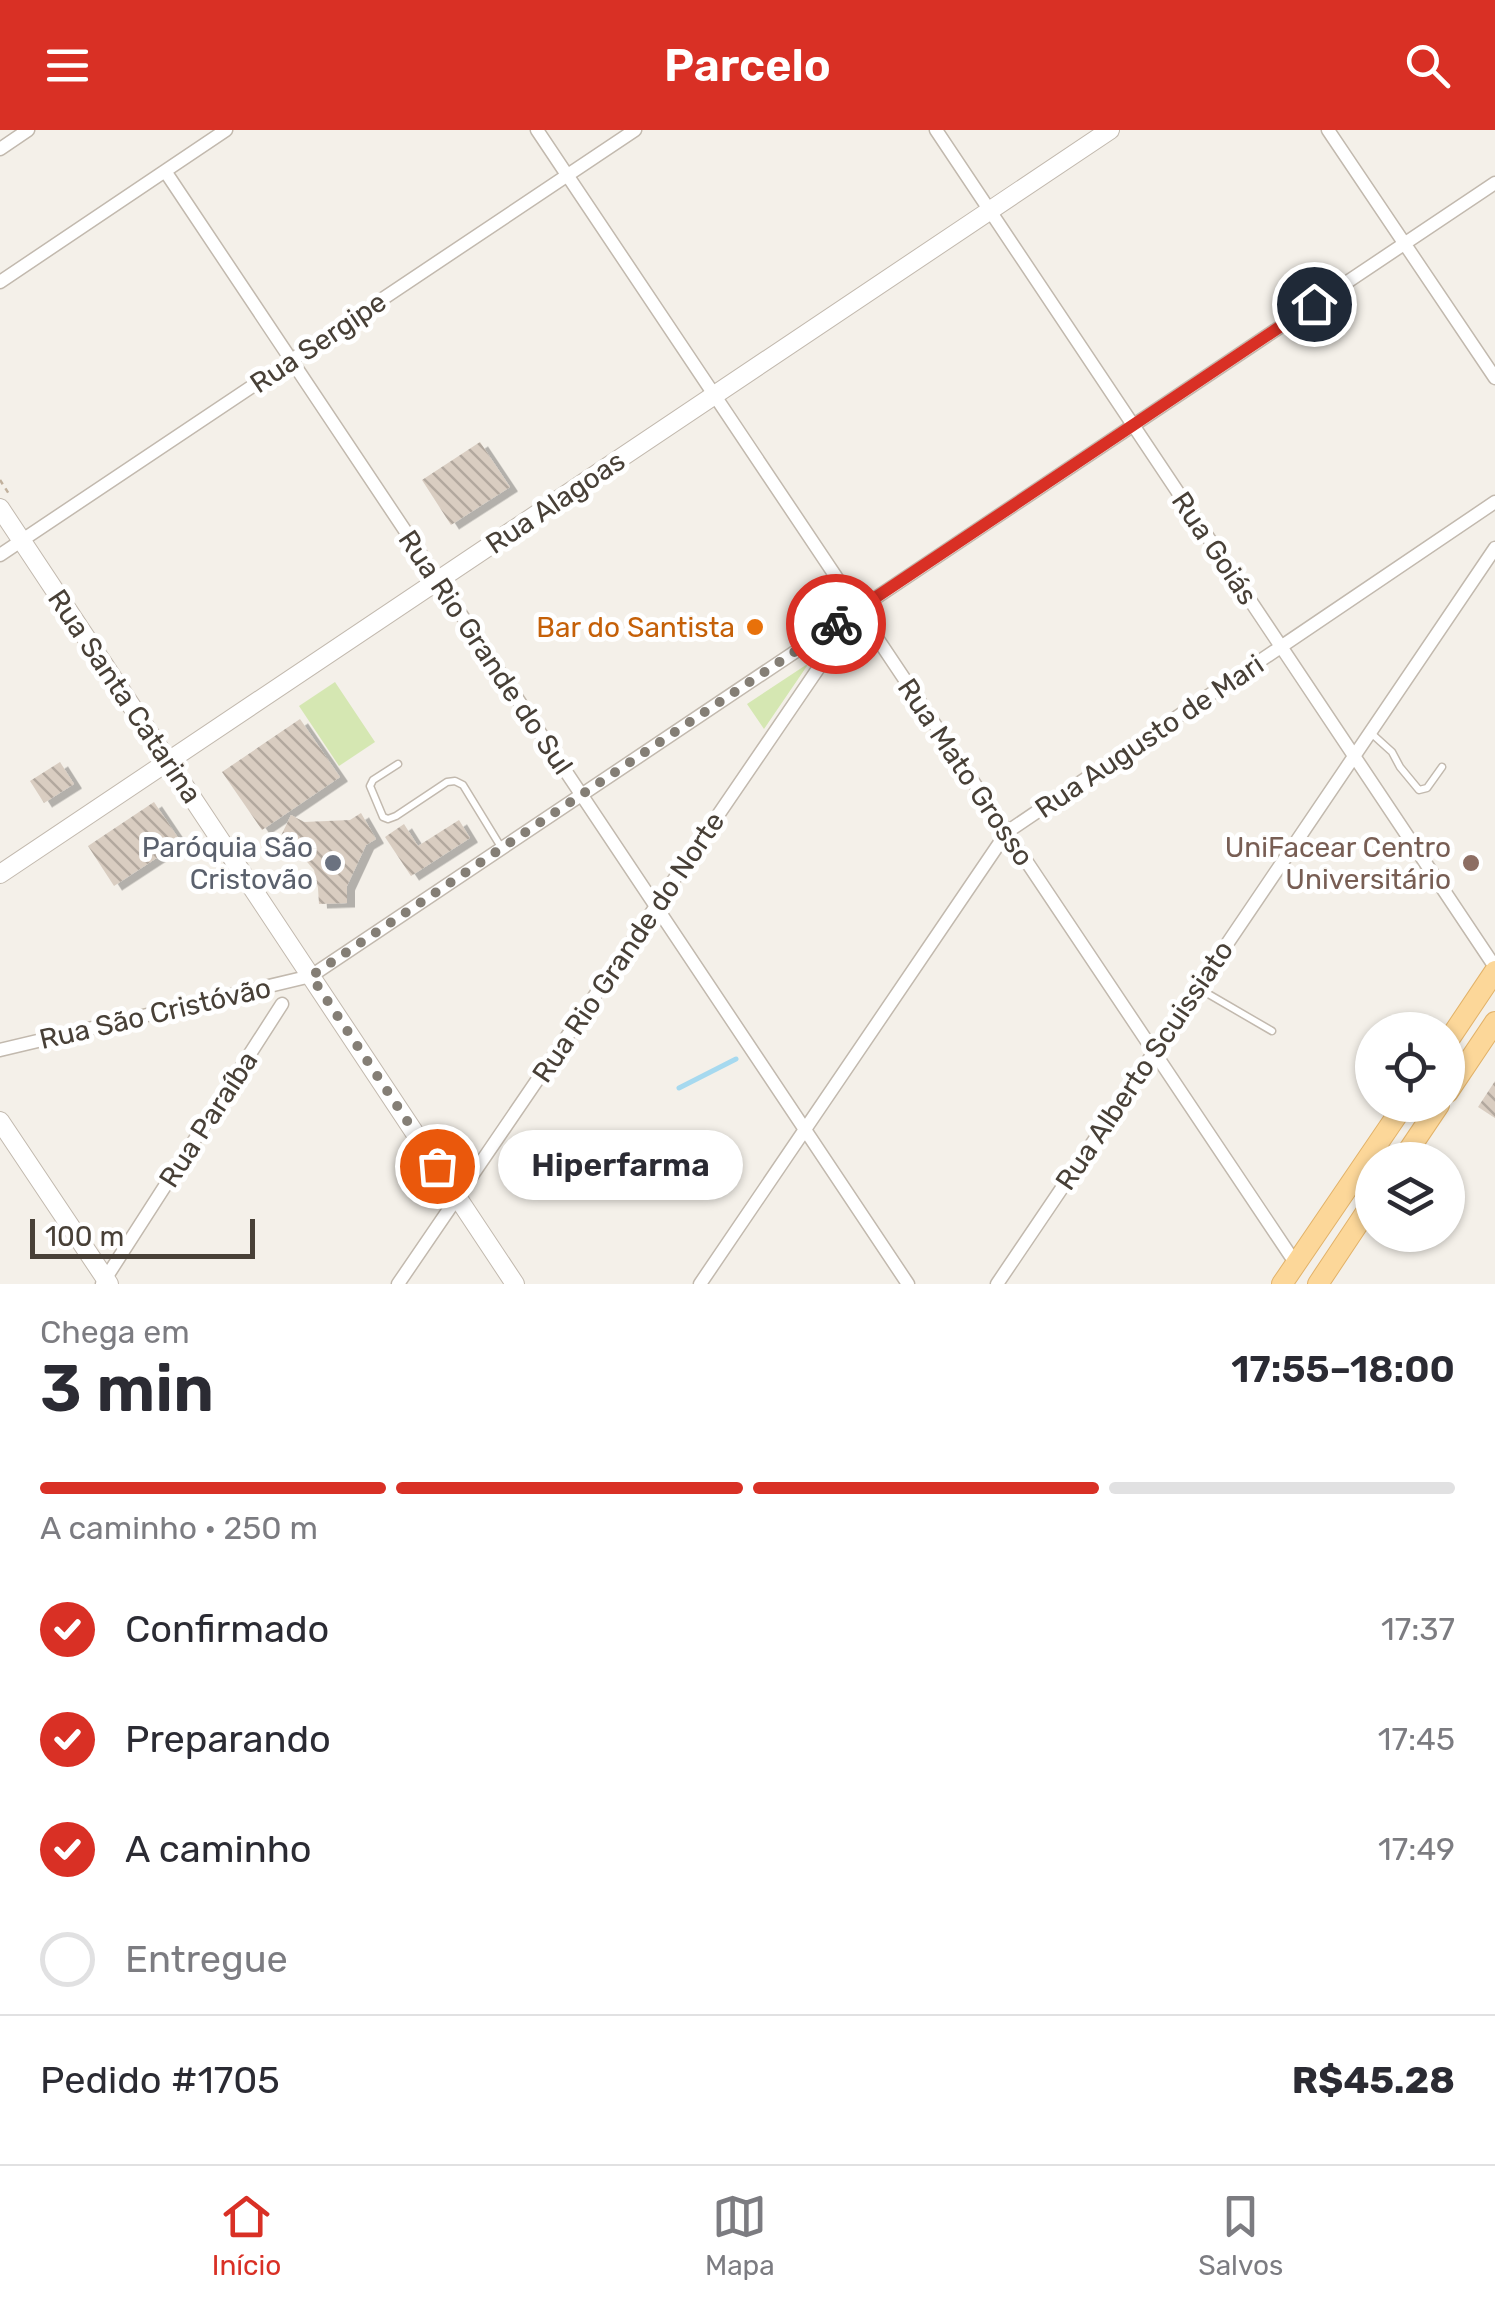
<!DOCTYPE html>
<html lang="pt">
<head>
<meta charset="utf-8">
<style>
  body { margin:0; font-family:Rubik,sans-serif; background:#f7f7f7; color:#2b2b33; height:100vh; display:flex; flex-direction:column; font-size:38px; white-space:nowrap }
  * { box-sizing:border-box; margin:0 }
  p { font-size:32px; color:#7c7c81 }
  .icon { flex:none; width:55px; height:55px; fill:none; stroke:currentColor; stroke-width:2; stroke-linecap:round; stroke-linejoin:round }
  .map { position:relative; height:1154px; overflow:hidden }
  .sheet { display:flex; flex-direction:column; background:#fff; flex:1 }
  .sheet>* { flex:none }
  .controls { position:absolute; left:1355px; top:882px; display:grid; gap:20px }
  .controls a { display:grid; place-items:center; width:110px; height:110px; border-radius:50%; background:#fff; box-shadow:0 2px 8px #0004; font-size:50px }
  .scale { position:absolute; left:30px; bottom:25px; width:225px; box-sizing:border-box; padding-left:10px; border:5px solid #484037; border-top:0; font-size:28px; line-height:35px; white-space:nowrap; color:#484037; -webkit-text-stroke:8px #fff; paint-order:stroke }
  .pin { position:absolute; display:grid; place-items:center; width:85px; height:85px; color:#fff; margin:-42px; border:5px solid #fff; border-radius:50%; box-shadow:0 2px 10px #0007 }
  .courier { position:absolute; display:grid; place-items:center; width:100px; height:100px; margin:-50px; border:8px solid #d93025; border-radius:50%; background:#fff; color:#222; box-shadow:0 2px 12px #0007 }
  .bubble { position:absolute; height:70px; border-radius:35px; background:#fff; box-shadow:0 2px 8px #0004; font-size:32px; font-weight:600; line-height:70px; text-align:center }
  .overview em { font-style:normal; font-weight:600 }
  .overview div { display:flex; flex-direction:column-reverse }
  .overview { display:flex; align-items:center; justify-content:space-between; height:170px; padding:0 40px }
  h1 { font-size:65px; font-weight:600; line-height:75px }
  .bar { display:grid; grid-template-columns:repeat(4,1fr); gap:15px 10px; align-content:center; height:120px; padding:0 40px }
  .bar i { height:12px; border-radius:8px; background:#e1e1e2 }
  .bar .active { background:#d93025 }
  .bar p { grid-column:span 4 }
  .line { display:flex; align-items:center; gap:25px; padding:0 40px; border-top:2px solid #e1e1e2 }
  .line div { flex:1 }
  ol { padding:0 40px; list-style:none }
  li { display:flex; align-items:center; gap:30px; height:110px }
  li p { margin-inline-start:auto }
  li .icon { padding:10px; border-radius:50%; background:#d93025; color:#fff; stroke-width:4 }
  li:last-child { color:#7c7c81 }
  li i { width:55px; height:55px; border:5px solid #e1e1e2; border-radius:50% }
  header { display:flex; justify-content:space-between; align-items:center; height:130px; padding:0 40px; background:#d93025; color:#fff; font-size:45px; font-weight:600 }
  .dock { display:flex; justify-content:space-around; align-items:center; height:140px; border-top:2px solid #e1e1e2; background:#fff; font-size:28px; color:#7c7c81 }
  .dock a { display:grid; justify-items:center; gap:5px }
  .dock .active { color:#d93025 }
  .map>svg:first-child { display:block }
  .green { fill:#d5e7b2 }
  .lines { fill:none; stroke-linecap:round; stroke-linejoin:round }
  .stream { stroke:#a6d9ef; stroke-width:5 }
  .building { fill:url(#building-back-hatch); filter:url(#shadow) }
  .service-casing { stroke:#c2b9ae; stroke-width:9 }
  .minor-casing { stroke:#c2b9ae; stroke-width:15 }
  .tertiary-casing { stroke:#c2b9ae; stroke-width:20 }
  .primary-casing { stroke:#e2b269; stroke-width:22 }
  .path { stroke:#c1b19d; stroke-width:2.5; stroke-dasharray:5 5; stroke-linecap:butt }
  .service { stroke:#fff; stroke-width:6 }
  .minor { stroke:#fff; stroke-width:12 }
  .tertiary { stroke:#fff; stroke-width:18 }
  .primary { stroke:#fcd799; stroke-width:20 }
  .done { stroke:#847e75; stroke-width:10; stroke-dasharray:0 18 }
  .route { stroke:#d93025; stroke-width:12 }
  .food-dot { fill:#e8710a; stroke:#fff; stroke-width:4 }
  .worship-dot { fill:#6b7280; stroke:#fff; stroke-width:4 }
  .education-dot { fill:#8d6e63; stroke:#fff; stroke-width:4 }
  .labels { text-anchor:middle; stroke-width:10; stroke-linejoin:round; paint-order:stroke }
  .street-label { font-size:28px; fill:#484037; stroke:#fff }
  .food-label { font-size:28px; fill:#c56008; stroke:#fff; text-anchor:end }
  .worship-label { font-size:28px; fill:#5b616d; stroke:#fff; text-anchor:end }
  .education-label { font-size:28px; fill:#785e54; stroke:#fff; text-anchor:end }
</style>
</head>
<body>
<header><svg class="icon" aria-label="menu" viewBox="0 0 24 24"><path d="M4 6h16M4 12h16M4 18h16"/></svg>Parcelo<svg class="icon" aria-label="search" viewBox="0 0 24 24"><circle cx="10" cy="10" r="6"/><path d="M15 15l6 6"/></svg></header>
<div class="map">
<svg width="1495" height="1154" viewBox="0 0 1495 1154">
  <defs>
    <pattern id="building-back-hatch" width="6" height="6" patternUnits="userSpaceOnUse" patternTransform="scale(2.5)"><rect width="6" height="6" fill="#d9cdc1"/><path d="M-1 5l2 2M0 0l6 6M5-1l2 2" fill="none" stroke="#b2a89e"/></pattern>
    <filter id="shadow"><feDropShadow dx="8" dy="4.5" stdDeviation="0" flood-color="#0004"/></filter>
  </defs>
  <rect width="100%" height="100%" fill="#f4f0e9"/>
  <path class="green" d="M 809,533 L 764,599 L 747,574 Z
    M 335,552 L 375,612 L 339,636 L 299,576 Z"/>
  <g class="lines">
    <path class="stream" d="M 679,958 L 736,929"/>
  </g>
  <path class="building" d="M 480,312 L 510,357 L 451,395 L 422,350 Z
    M 300,589 L 340,647 L 262,700 L 222,642 Z
    M 60,632 L 74,654 L 44,673 L 30,651 Z
    M 154,672 L 181,712 L 114,756 L 88,716 Z
    M 361,683 L 376,709 L 366,715 L 347,756 L 347,773 L 319,774 L 318,758 L 314,740 L 302,726 L 288,715 L 278,712 L 291,685 L 304,692 L 350,690 Z
    M 459,690 L 470,708 L 411,746 L 385,707 L 404,694 L 418,716 Z
    M 1495,951 L 1495,988 L 1478,977 Z"/>
  <g class="lines">
    <g class="service-casing">
      <path id="service" d="M 1371,603 L 1392,622 L 1400,637 L 1419,660 L 1427,658 L 1442,637
        M 398,634 L 373,650 L 370,656 L 383,687 L 388,689 L 396,686 L 447,652 L 455,651 L 463,655 L 501,717
        M 1198,858 L 1272,901"/>
    </g>
    <g class="minor-casing">
      <path id="minor" d="M 537,0 L 1296,1134
        M 936,0 L 1495,837
        M 1328,0 L 1495,248
        M 0,19 L 28,0
        M 165,41 L 908,1154
        M 0,152 L 226,0
        M 0,425 L 635,0
        M 0,920 L 311,846 L 1495,53
        M 102,1154 L 282,874
        M 398,1154 L 854,486
        M 700,1154 L 1007,702 L 1495,372
        M 997,1154 L 1495,418"/>
    </g>
    <g class="tertiary-casing">
      <path id="tertiary" d="M 0,378 L 515,1154
        M 0,744 L 1110,0
        M 0,991 L 109,1154"/>
    </g>
    <g class="primary-casing">
      <path id="primary" d="M 1448,911 L 1495,841
        M 1448,962 L 1495,892
        M 1402,1030 L 1439,975
        M 1282,1154 L 1404,975
        M 1318,1154 L 1372,1073"/>
    </g>
    <path class="path" d="M 0,350 L 9,364"/>
    <use href="#service" class="service"/>
    <use href="#minor" class="minor"/>
    <use href="#tertiary" class="tertiary"/>
    <use href="#primary" class="primary"/>
  </g>
  <g class="lines">
    <path class="done" d="M 437,1036 L 311,846 L 836,494"/>
    <path class="route" d="M 836,494 L 1314,174"/>
  </g>
  <circle class="food-dot" cx="755" cy="497" r="10"/>
  <circle class="worship-dot" cx="333" cy="733" r="10"/>
  <circle class="education-dot" cx="1471" cy="733" r="10"/>
  <g class="labels">
    <g class="street-label">
      <text transform="translate(318 212) rotate(-34)" y="10">Rua Sergipe</text>
      <text transform="translate(555 372) rotate(-34)" y="10">Rua Alagoas</text>
      <text transform="translate(1215 418) rotate(56)" y="10">Rua Goiás</text>
      <text transform="translate(486 522) rotate(56)" y="10">Rua Rio Grande do Sul</text>
      <text transform="translate(125 566) rotate(56)" y="10">Rua Santa Catarina</text>
      <text transform="translate(1149 606) rotate(-34)" y="10">Rua Augusto de Mari</text>
      <text transform="translate(966 642) rotate(56)" y="10">Rua Mato Grosso</text>
      <text transform="translate(628 817) rotate(-56)" y="10">Rua Rio Grande do Norte</text>
      <text transform="translate(155 883) rotate(-13)" y="10">Rua São Cristóvão</text>
      <text transform="translate(1144 935) rotate(-56)" y="10">Rua Alberto Scuissiato</text>
      <text transform="translate(208 989) rotate(-57)" y="10">Rua Paraíba</text>
    </g>
    <g class="food-label">
      <text x="735" y="507">Bar do Santista</text>
    </g>
    <g class="worship-label">
      <text x="313" y="727">Paróquia São<tspan x="313" dy="32">Cristovão</tspan></text>
    </g>
    <g class="education-label">
      <text x="1451" y="727">UniFacear Centro<tspan x="1451" dy="32">Universitário</tspan></text>
    </g>
  </g>
</svg>
<div class="controls">
<a><svg class="icon" aria-label="locate" viewBox="0 0 24 24"><circle cx="12" cy="12" r="6"/><path d="M12 2v4M12 18v4M2 12h4M18 12h4"/></svg></a>
<a><svg class="icon" aria-label="layers" viewBox="0 0 24 24"><path d="M12 4l9 5-9 5-9-5zM3 14l9 5 9-5"/></svg></a>
</div>
<div class="scale">100 m</div>
<div class="pin" style="left:437px;top:1036px;background:#ea580c"><svg class="icon" aria-label="bag" viewBox="0 0 24 24"><path d="M5 8h14l-1 12H6zM9 8a3 3 0 0 1 6 0"/></svg></div>
<div class="pin" style="left:1314px;top:174px;background:#1f2937"><svg class="icon" aria-label="home" viewBox="0 0 24 24"><path d="M3 11l9-7 9 7M6 9v11h12V9"/></svg></div>
<div class="courier" style="left:836px;top:494px"><svg class="icon" aria-label="bike" viewBox="0 0 24 24"><circle cx="6" cy="16" r="4"/><circle cx="18" cy="16" r="4"/><path d="M6 16l4-8h5l3 8M10 8l3 8H6M13 5h3"/></svg></div>
<div class="bubble" style="left:498px;top:1000px;width:245px">Hiperfarma</div>
</div>
<section class="sheet">
<div class="overview"><div><h1>3 min</h1><p>Chega em</p></div><em>17:55–18:00</em></div>
<div class="bar"><i class="active"></i><i class="active"></i><i class="active"></i><i></i><p>A caminho · 250 m</p></div>
<ol>
<li><svg class="icon" aria-label="check" viewBox="0 0 24 24"><path d="M5 12l5 5 9-10"/></svg>Confirmado<p>17:37</p></li>
<li><svg class="icon" aria-label="check" viewBox="0 0 24 24"><path d="M5 12l5 5 9-10"/></svg>Preparando<p>17:45</p></li>
<li><svg class="icon" aria-label="check" viewBox="0 0 24 24"><path d="M5 12l5 5 9-10"/></svg>A caminho<p>17:49</p></li>
<li><i></i>Entregue</li>
</ol>
<div class="line" style="height:130px"><div>Pedido #1705</div><b>R$45.28</b></div>
</section>
<nav class="dock">
<a class="active"><svg class="icon" aria-label="home" viewBox="0 0 24 24"><path d="M3 11l9-7 9 7M6 9v11h12V9"/></svg>Início</a>
<a><svg class="icon" aria-label="map" viewBox="0 0 24 24"><path d="M3 6l6-2 6 2 6-2v14l-6 2-6-2-6 2zM9 4v14M15 6v14"/></svg>Mapa</a>
<a><svg class="icon" aria-label="saved" viewBox="0 0 24 24"><path d="M7 4h10v16l-5-4-5 4z"/></svg>Salvos</a>
</nav>
</body>
</html>
